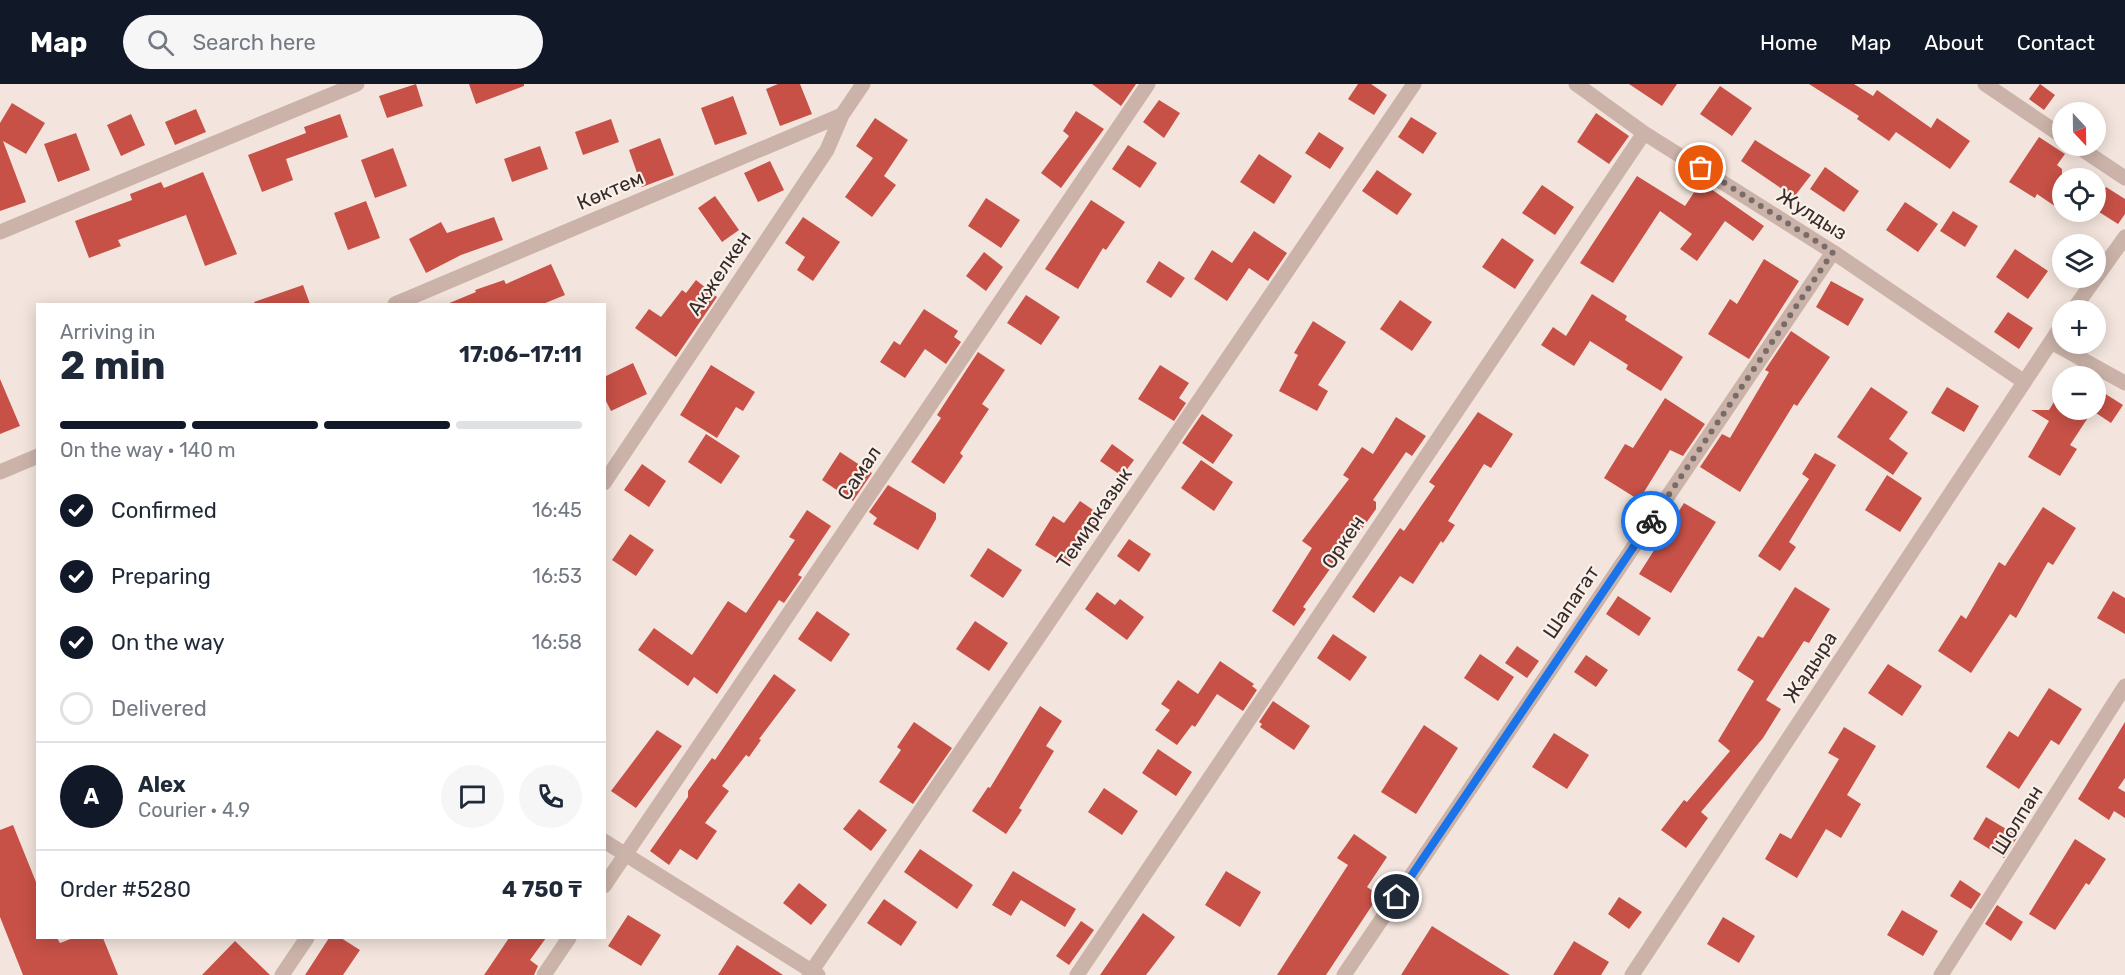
<!DOCTYPE html>
<html lang="en">
<head>
<meta charset="utf-8">
<style>
  body { margin:0; font-family:Rubik,sans-serif; background:#f6f6f7; color:#1f2937; height:100vh; display:flex; flex-direction:column; font-size:22px; white-space:nowrap }
  * { box-sizing:border-box; margin:0 }
  p { font-size:20px; color:#747a83 }
  .icon { flex:none; width:33px; height:33px; fill:none; stroke:currentColor; stroke-width:2; stroke-linecap:round; stroke-linejoin:round }
  .map { position:relative; flex:1; overflow:hidden }
  .panel { position:absolute; left:36px; top:219px; width:570px; height:636px; display:flex; flex-direction:column; background:#fff; border-radius:0px; box-shadow:0 3px 15px #0003 }
  .panel>* { flex:none }
  .needle { width:39px; rotate:158deg }
  .buttons { position:absolute; left:2052px; top:18px; display:grid; gap:12px }
  .buttons a { display:grid; place-items:center; width:54px; height:54px; border-radius:50%; background:#fff; box-shadow:0 3px 15px #0003; font-size:30px }
  .pin { position:absolute; display:grid; place-items:center; width:51px; height:51px; color:#fff; margin:-26px; border:3px solid #fff; border-radius:50%; box-shadow:0 2px 6px #0007 }
  .courier { position:absolute; display:grid; place-items:center; width:60px; height:60px; margin:-30px; border:4px solid #1a73e8; border-radius:50%; background:#fff; color:#222; box-shadow:0 2px 8px #0007 }
  .summary em { font-style:normal; font-weight:700 }
  .summary div { display:flex; flex-direction:column-reverse }
  .summary { display:flex; align-items:center; justify-content:space-between; height:102px; padding:0 24px }
  h1 { font-size:39px; font-weight:700; line-height:45px }
  .bar { display:grid; grid-template-columns:repeat(4,1fr); gap:9px 6px; align-content:center; height:72px; padding:0 24px }
  .bar i { height:8px; border-radius:4px; background:#e0e1e3 }
  .bar .on { background:#111827 }
  .bar p { grid-column:span 4 }
  .line { display:flex; align-items:center; gap:15px; padding:0 24px; border-top:2px solid #e0e1e3 }
  .line div { flex:1 }
  .round { display:grid; place-items:center; flex:none; width:63px; height:63px; border-radius:32px; background:#f6f6f7 }
  ol { padding:0 24px; list-style:none }
  li { display:flex; align-items:center; gap:18px; height:66px }
  li p { margin-inline-start:auto }
  li .icon { padding:6px; border-radius:50%; background:#111827; color:#fff; stroke-width:4 }
  li:last-child { color:#747a83 }
  li i { width:33px; height:33px; border:3px solid #e0e1e3; border-radius:50% }
  header { display:flex; align-items:center; gap:36px; box-sizing:border-box; height:84px; padding:0 30px; background:#111827; color:#fff }
  header strong { font-size:28px }
  nav { display:flex; gap:33px; margin-inline-start:auto; font-size:21px }
  .search { width:420px; height:54px; background:#f6f6f7; display:flex; align-items:center; gap:15px; box-sizing:border-box; padding:0 21px; border-radius:33px; color:#747a83; font-size:22px }
  .map>svg:first-child { display:block }
  .building { fill:#c75147 }
  .lines { fill:none; stroke-linecap:round; stroke-linejoin:round }
  .minor { stroke:#cbb3a9; stroke-width:15 }
  .done { stroke:#796c68; stroke-width:6; stroke-dasharray:0 10.8 }
  .route { stroke:#1a73e8; stroke-width:8 }
  .labels { text-anchor:middle; stroke-width:4.5; stroke-linejoin:round; paint-order:stroke }
  .street-label { font-size:20px; fill:#382b29; stroke:#faf0ea }
</style>
</head>
<body>
<header>
<strong>Map</strong>
<div class="search"><svg class="icon" aria-label="search" viewBox="0 0 24 24"><circle cx="10" cy="10" r="6"/><path d="M15 15l6 6"/></svg>Search here</div>
<nav><a>Home</a><a>Map</a><a>About</a><a>Contact</a></nav>
</header>
<div class="map">
<svg width="2125" height="891" viewBox="0 0 2125 891">
  <rect width="100%" height="100%" fill="#f3e5dd"/>
  <path class="building" d="M 416,0 L 423,22 L 387,34 L 379,12 Z
    M 469,0 L 524,0 L 524,2 L 476,20 Z
    M 778,0 L 800,0 L 812,30 L 780,42 L 766,5 Z
    M 1092,0 L 1136,0 L 1121,22 Z
    M 1358,0 L 1371,0 L 1387,11 L 1374,31 L 1348,15 Z
    M 1629,0 L 1677,0 L 1662,22 Z
    M 1809,0 L 1854,0 L 1873,12 L 1877,6 L 1931,44 L 1937,34 L 1970,57 L 1950,85 L 1896,48 L 1889,57 L 1857,35 L 1859,32 Z
    M 2040,0 L 2055,11 L 2044,26 L 2029,15 Z
    M 1720,2 L 1752,24 L 1732,52 L 1700,30 Z
    M 733,12 L 747,50 L 715,61 L 701,24 Z
    M 1159,16 L 1180,29 L 1164,54 L 1143,38 Z
    M 12,19 L 45,39 L 26,70 L 3,57 L 26,118 L 0,127 L 0,39 Z
    M 196,25 L 206,48 L 175,61 L 165,38 Z
    M 1076,27 L 1104,45 L 1061,104 L 1041,89 L 1069,52 L 1063,47 Z
    M 1596,29 L 1629,52 L 1609,80 L 1577,58 Z
    M 131,30 L 145,61 L 121,72 L 107,41 Z
    M 340,30 L 348,53 L 286,75 L 293,96 L 262,108 L 248,71 L 306,49 L 304,43 Z
    M 1411,33 L 1437,49 L 1423,70 L 1398,53 Z
    M 875,34 L 908,56 L 884,92 L 896,101 L 872,133 L 845,113 L 873,74 L 856,62 Z
    M 611,35 L 619,58 L 583,71 L 575,48 Z
    M 1319,48 L 1344,64 L 1330,85 L 1305,69 Z
    M 76,49 L 90,86 L 58,98 L 44,60 Z
    M 2039,53 L 2065,70 L 2057,81 L 2062,85 L 2062,127 L 2037,110 L 2035,114 L 2009,98 Z
    M 660,54 L 674,91 L 642,103 L 629,66 Z
    M 1755,56 L 1811,91 L 1794,113 L 1741,77 Z
    M 1128,61 L 1157,79 L 1140,104 L 1112,85 Z
    M 540,62 L 548,85 L 512,98 L 504,75 Z
    M 393,64 L 407,102 L 375,114 L 361,76 Z
    M 1259,70 L 1292,92 L 1274,120 L 1240,98 Z
    M 770,77 L 784,106 L 758,118 L 744,89 Z
    M 1825,83 L 1859,107 L 1844,128 L 1810,105 Z
    M 1377,86 L 1412,110 L 1397,131 L 1362,107 Z
    M 203,88 L 237,170 L 205,182 L 186,131 L 118,156 L 121,162 L 89,174 L 75,137 L 132,116 L 130,110 L 161,98 L 164,104 Z
    M 1637,92 L 1685,122 L 1701,98 L 1764,142 L 1753,157 L 1725,137 L 1697,177 L 1680,165 L 1692,150 L 1660,127 L 1613,199 L 1580,179 Z
    M 1542,101 L 1574,123 L 1555,151 L 1522,129 Z
    M 2106,103 L 2125,115 L 2125,130 L 2118,140 L 2096,126 L 2096,120 Z
    M 715,112 L 739,146 L 722,158 L 698,124 Z
    M 986,114 L 1020,136 L 1001,164 L 968,142 Z
    M 1091,116 L 1125,138 L 1106,166 L 1103,164 L 1078,205 L 1045,185 Z
    M 366,117 L 380,154 L 348,166 L 334,129 Z
    M 1905,118 L 1938,140 L 1918,168 L 1886,146 Z
    M 1953,127 L 1978,142 L 1965,163 L 1940,147 Z
    M 494,133 L 503,156 L 461,171 L 426,189 L 409,155 L 441,138 L 447,149 Z
    M 803,133 L 840,158 L 813,197 L 797,186 L 805,173 L 785,159 Z
    M 1254,147 L 1287,169 L 1268,197 L 1249,184 L 1227,217 L 1194,195 L 1212,166 L 1232,179 Z
    M 1502,154 L 1534,176 L 1515,205 L 1482,183 Z
    M 2015,165 L 2048,187 L 2028,215 L 1996,193 Z
    M 984,168 L 1003,183 L 986,207 L 966,192 Z
    M 1764,175 L 1799,197 L 1749,275 L 1708,250 L 1730,215 L 1737,220 Z
    M 1159,177 L 1185,194 L 1171,214 L 1146,198 Z
    M 551,180 L 565,211 L 543,220 L 447,220 L 476,208 L 475,206 L 504,196 L 506,200 Z
    M 696,196 L 717,213 L 676,273 L 635,244 L 649,225 L 661,233 L 682,206 L 686,209 Z
    M 1831,197 L 1864,215 L 1848,242 L 1816,223 Z
    M 303,201 L 310,220 L 255,220 L 254,218 Z
    M 1592,210 L 1627,232 L 1625,236 L 1683,273 L 1661,307 L 1626,285 L 1628,281 L 1590,257 L 1574,282 L 1541,261 L 1553,243 L 1566,252 Z
    M 1026,211 L 1060,233 L 1041,261 L 1007,239 Z
    M 1400,216 L 1432,238 L 1412,267 L 1380,245 Z
    M 924,225 L 958,247 L 954,253 L 961,258 L 946,280 L 925,265 L 905,294 L 880,278 L 894,257 L 900,261 Z
    M 2008,228 L 2033,244 L 2019,265 L 1994,248 Z
    M 1313,237 L 1346,258 L 1318,301 L 1328,307 L 1317,327 L 1279,307 L 1298,271 L 1294,269 Z
    M 1791,247 L 1830,273 L 1797,322 L 1794,320 L 1740,408 L 1700,383 L 1722,350 L 1730,354 L 1769,288 L 1765,286 Z
    M 978,268 L 1005,286 L 982,320 L 989,325 L 960,369 L 963,372 L 944,400 L 911,378 L 941,334 L 937,331 Z
    M 633,279 L 647,310 L 611,327 L 604,313 L 604,293 Z
    M 711,281 L 755,308 L 743,327 L 736,323 L 717,354 L 680,331 Z
    M 1160,281 L 1189,299 L 1179,314 L 1186,319 L 1174,337 L 1138,315 Z
    M 0,295 L 20,342 L 0,350 Z
    M 1871,303 L 1908,328 L 1889,355 L 1908,369 L 1893,391 L 1837,353 Z
    M 1947,303 L 1979,322 L 1964,348 L 1931,329 Z
    M 2096,304 L 2123,321 L 2111,339 L 2096,329 Z
    M 2062,305 L 2062,326 L 2093,326 L 2070,361 L 2077,365 L 2060,392 L 2028,373 L 2049,337 L 2031,326 L 2049,326 Z
    M 1665,314 L 1705,340 L 1683,372 L 1670,366 L 1639,416 L 1604,394 L 1625,360 L 1633,364 Z
    M 1478,328 L 1513,350 L 1491,384 L 1484,380 L 1448,437 L 1455,441 L 1443,459 L 1441,457 L 1413,500 L 1400,492 L 1374,529 L 1352,513 L 1400,444 L 1404,447 L 1435,402 L 1429,398 Z
    M 1202,330 L 1233,351 L 1213,380 L 1182,359 Z
    M 1396,333 L 1426,352 L 1412,372 L 1406,368 L 1373,416 L 1376,418 L 1376,425 L 1359,449 L 1357,447 L 1303,523 L 1306,525 L 1294,542 L 1272,527 L 1312,464 L 1302,457 L 1349,395 L 1343,391 L 1362,363 L 1373,370 Z
    M 706,350 L 740,372 L 721,400 L 688,378 Z
    M 1112,360 L 1134,376 L 1122,392 L 1100,377 Z
    M 840,368 L 872,389 L 853,417 L 822,396 Z
    M 1815,369 L 1836,381 L 1789,458 L 1796,463 L 1780,487 L 1758,472 L 1809,395 L 1802,390 Z
    M 1201,376 L 1233,398 L 1214,427 L 1181,404 Z
    M 642,380 L 666,397 L 649,423 L 624,406 Z
    M 1887,391 L 1922,414 L 1900,448 L 1865,426 Z
    M 888,401 L 936,429 L 936,435 L 918,466 L 873,440 L 877,434 L 869,428 Z
    M 1080,417 L 1102,432 L 1068,481 L 1035,461 L 1053,432 L 1064,439 Z
    M 1684,419 L 1716,438 L 1671,509 L 1639,490 Z
    M 2043,423 L 2076,444 L 2053,481 L 2048,478 L 2016,534 L 2010,530 L 1971,589 L 1938,567 L 1961,531 L 1966,535 L 1999,478 L 2005,482 Z
    M 807,426 L 831,442 L 798,491 L 802,493 L 784,519 L 779,516 L 717,610 L 694,593 L 688,602 L 638,566 L 654,544 L 692,571 L 728,517 L 746,529 L 795,456 L 789,453 Z
    M 630,450 L 654,466 L 636,492 L 612,476 Z
    M 1129,455 L 1151,470 L 1139,488 L 1117,472 Z
    M 988,464 L 1022,486 L 1003,514 L 970,492 Z
    M 1795,503 L 1830,525 L 1809,559 L 1804,557 L 1766,616 L 1781,625 L 1763,654 L 1701,728 L 1708,734 L 1686,764 L 1661,746 L 1684,716 L 1687,718 L 1730,667 L 1718,657 L 1754,597 L 1737,586 L 1758,552 L 1763,554 Z
    M 2113,507 L 2125,514 L 2125,550 L 2097,534 Z
    M 1097,508 L 1115,521 L 1120,515 L 1144,533 L 1127,556 L 1085,525 Z
    M 1618,512 L 1651,534 L 1639,552 L 1606,530 Z
    M 817,527 L 850,550 L 831,578 L 798,555 Z
    M 975,537 L 1008,559 L 989,587 L 956,565 Z
    M 1333,550 L 1367,573 L 1350,597 L 1317,574 Z
    M 1517,562 L 1539,577 L 1527,594 L 1505,579 Z
    M 1480,570 L 1514,593 L 1498,617 L 1464,594 Z
    M 1586,571 L 1608,586 L 1596,603 L 1574,588 Z
    M 1220,577 L 1254,600 L 1252,602 L 1257,606 L 1243,627 L 1217,610 L 1195,643 L 1192,641 L 1177,661 L 1155,646 L 1170,626 L 1161,620 L 1178,596 L 1198,610 Z
    M 1888,580 L 1922,602 L 1902,632 L 1868,609 Z
    M 774,590 L 796,606 L 759,655 L 761,656 L 749,673 L 746,671 L 722,702 L 729,707 L 705,739 L 717,747 L 697,776 L 680,765 L 669,781 L 650,767 L 688,713 L 688,707 L 712,674 L 715,676 Z
    M 2049,604 L 2082,625 L 2059,661 L 2051,656 L 2019,705 L 1986,683 L 2009,647 L 2018,653 Z
    M 1273,617 L 1310,642 L 1294,666 L 1260,643 L 1262,640 L 1259,638 Z
    M 1040,622 L 1062,637 L 1046,662 L 1054,667 L 1019,724 L 1022,726 L 1006,750 L 972,727 L 988,703 L 990,704 Z
    M 914,638 L 952,664 L 913,720 L 879,698 L 901,666 L 897,663 Z
    M 2125,638 L 2125,694 L 2118,704 L 2125,708 L 2125,734 L 2114,727 L 2109,736 L 2078,715 Z
    M 1424,641 L 1458,664 L 1416,730 L 1381,708 Z
    M 1844,643 L 1876,662 L 1847,711 L 1861,720 L 1841,754 L 1826,745 L 1797,794 L 1765,775 L 1780,749 L 1791,755 L 1839,675 L 1828,669 Z
    M 657,646 L 682,662 L 636,724 L 611,707 Z
    M 1554,649 L 1589,671 L 1567,705 L 1532,683 Z
    M 1158,665 L 1192,688 L 1176,712 L 1142,689 Z
    M 1104,704 L 1138,727 L 1122,751 L 1088,728 Z
    M 859,725 L 887,746 L 871,767 L 843,745 Z
    M 1986,733 L 2018,752 L 2004,774 L 1973,755 Z
    M 13,741 L 38,803 L 38,854 L 57,854 L 60,859 L 73,854 L 103,854 L 118,891 L 23,891 L 0,833 L 0,746 Z
    M 1354,750 L 1387,773 L 1367,803 L 1379,811 L 1326,891 L 1277,891 L 1348,781 L 1337,774 Z
    M 2075,755 L 2106,775 L 2089,801 L 2086,799 L 2055,846 L 2029,830 Z
    M 920,765 L 973,801 L 957,825 L 904,788 Z
    M 1013,787 L 1076,825 L 1065,843 L 1021,816 L 1011,832 L 992,821 Z
    M 1226,787 L 1261,808 L 1240,843 L 1205,821 Z
    M 1960,796 L 1981,810 L 1971,825 L 1950,812 Z
    M 799,799 L 827,821 L 811,841 L 783,819 Z
    M 1619,813 L 1642,828 L 1629,845 L 1608,830 Z
    M 884,815 L 917,838 L 901,862 L 867,839 Z
    M 1997,821 L 2023,838 L 2011,857 L 1985,840 Z
    M 1902,826 L 1938,847 L 1923,872 L 1887,851 Z
    M 1143,829 L 1175,853 L 1146,891 L 1100,891 Z
    M 628,831 L 661,851 L 641,882 L 608,862 Z
    M 1723,833 L 1755,852 L 1739,879 L 1707,860 Z
    M 1081,837 L 1094,846 L 1069,881 L 1056,872 Z
    M 1432,842 L 1510,891 L 1401,891 Z
    M 329,854 L 341,854 L 360,866 L 343,891 L 305,891 Z
    M 509,854 L 546,854 L 530,876 L 538,882 L 534,891 L 484,891 Z
    M 235,857 L 270,891 L 202,891 Z
    M 1574,857 L 1609,878 L 1601,891 L 1553,891 Z
    M 737,861 L 783,891 L 718,891 Z"/>
  <g class="lines">
    <path class="minor" d="M 1576,0 L 1644,49 L 1833,168 L 2023,297
      M 1985,0 L 2062,52
      M 2077,62 L 2125,94
      M 0,148 L 357,0
      M 395,220 L 842,31
      M 2073,226 L 2125,153
      M 2051,258 L 2125,299
      M 0,388 L 38,372
      M 604,399 L 827,66 L 842,31 L 863,0
      M 604,757 L 818,891
      M 604,802 L 1148,0
      M 282,891 L 307,854
      M 544,891 L 569,854
      M 809,891 L 1414,0
      M 1077,891 L 1644,49
      M 1344,891 L 1833,168
      M 1632,891 L 2062,241
      M 1941,891 L 2125,602"/>
  </g>
  <g class="lines">
    <path class="done" d="M 1651,437 L 1833,168 L 1701,84"/>
    <path class="route" d="M 1397,813 L 1651,437"/>
  </g>
  <g class="labels">
    <g class="street-label">
      <text transform="translate(610 106) rotate(-23)" y="7">Көктем</text>
      <text transform="translate(1812 130) rotate(32)" y="7">Жулдыз</text>
      <text transform="translate(719 189) rotate(-56)" y="7">Акжелкен</text>
      <text transform="translate(859 389) rotate(-56)" y="7">Самал</text>
      <text transform="translate(1094 434) rotate(-56)" y="7">Темирказык</text>
      <text transform="translate(1343 458) rotate(-56)" y="7">Оркен</text>
      <text transform="translate(1571 518) rotate(-56)" y="7">Шапагат</text>
      <text transform="translate(1810 583) rotate(-57)" y="7">Жадыра</text>
      <text transform="translate(2017 736) rotate(-58)" y="7">Шолпан</text>
    </g>
  </g>
</svg>
<div class="buttons">
<a><svg class="needle" viewBox="-14 -14 28 28"><path d="M0-13l5 13h-10z" fill="#e53935"/><path d="M0 13l5-13h-10z" fill="#747a83"/></svg></a>
<a><svg class="icon" aria-label="locate" viewBox="0 0 24 24"><circle cx="12" cy="12" r="6"/><path d="M12 2v4M12 18v4M2 12h4M18 12h4"/></svg></a>
<a><svg class="icon" aria-label="layers" viewBox="0 0 24 24"><path d="M12 4l9 5-9 5-9-5zM3 14l9 5 9-5"/></svg></a>
<a>+</a>
<a>−</a>
</div>
<div class="pin" style="left:1701px;top:84px;background:#ea580c"><svg class="icon" aria-label="bag" viewBox="0 0 24 24"><path d="M5 8h14l-1 12H6zM9 8a3 3 0 0 1 6 0"/></svg></div>
<div class="pin" style="left:1397px;top:813px;background:#1f2937"><svg class="icon" aria-label="home" viewBox="0 0 24 24"><path d="M3 11l9-7 9 7M6 9v11h12V9"/></svg></div>
<div class="courier" style="left:1651px;top:437px"><svg class="icon" aria-label="bike" viewBox="0 0 24 24"><circle cx="6" cy="16" r="4"/><circle cx="18" cy="16" r="4"/><path d="M6 16l4-8h5l3 8M10 8l3 8H6M13 5h3"/></svg></div>
<section class="panel">
<div class="summary"><div><h1>2 min</h1><p>Arriving in</p></div><em>17:06–17:11</em></div>
<div class="bar"><i class="on"></i><i class="on"></i><i class="on"></i><i></i><p>On the way · 140 m</p></div>
<ol>
<li><svg class="icon" aria-label="check" viewBox="0 0 24 24"><path d="M5 12l5 5 9-10"/></svg>Confirmed<p>16:45</p></li>
<li><svg class="icon" aria-label="check" viewBox="0 0 24 24"><path d="M5 12l5 5 9-10"/></svg>Preparing<p>16:53</p></li>
<li><svg class="icon" aria-label="check" viewBox="0 0 24 24"><path d="M5 12l5 5 9-10"/></svg>On the way<p>16:58</p></li>
<li><i></i>Delivered</li>
</ol>
<div class="line" style="height:108px"><b class="round" style="background:#111827;color:#fff">A</b><div><b>Alex</b><p>Courier · 4.9</p></div><a class="round"><svg class="icon" aria-label="chat" viewBox="0 0 24 24"><path d="M4 5h16v11H9l-5 4z"/></svg></a><a class="round"><svg class="icon" aria-label="phone" viewBox="0 0 24 24"><path d="M5 4h4l2 5-3 2q2 4 5 5l2-3 5 2v4C11 20 4 13 5 4z"/></svg></a></div>
<div class="line" style="height:78px"><div>Order #5280</div><b>4 750 ₸</b></div>
</section>
</div>
</body>
</html>
